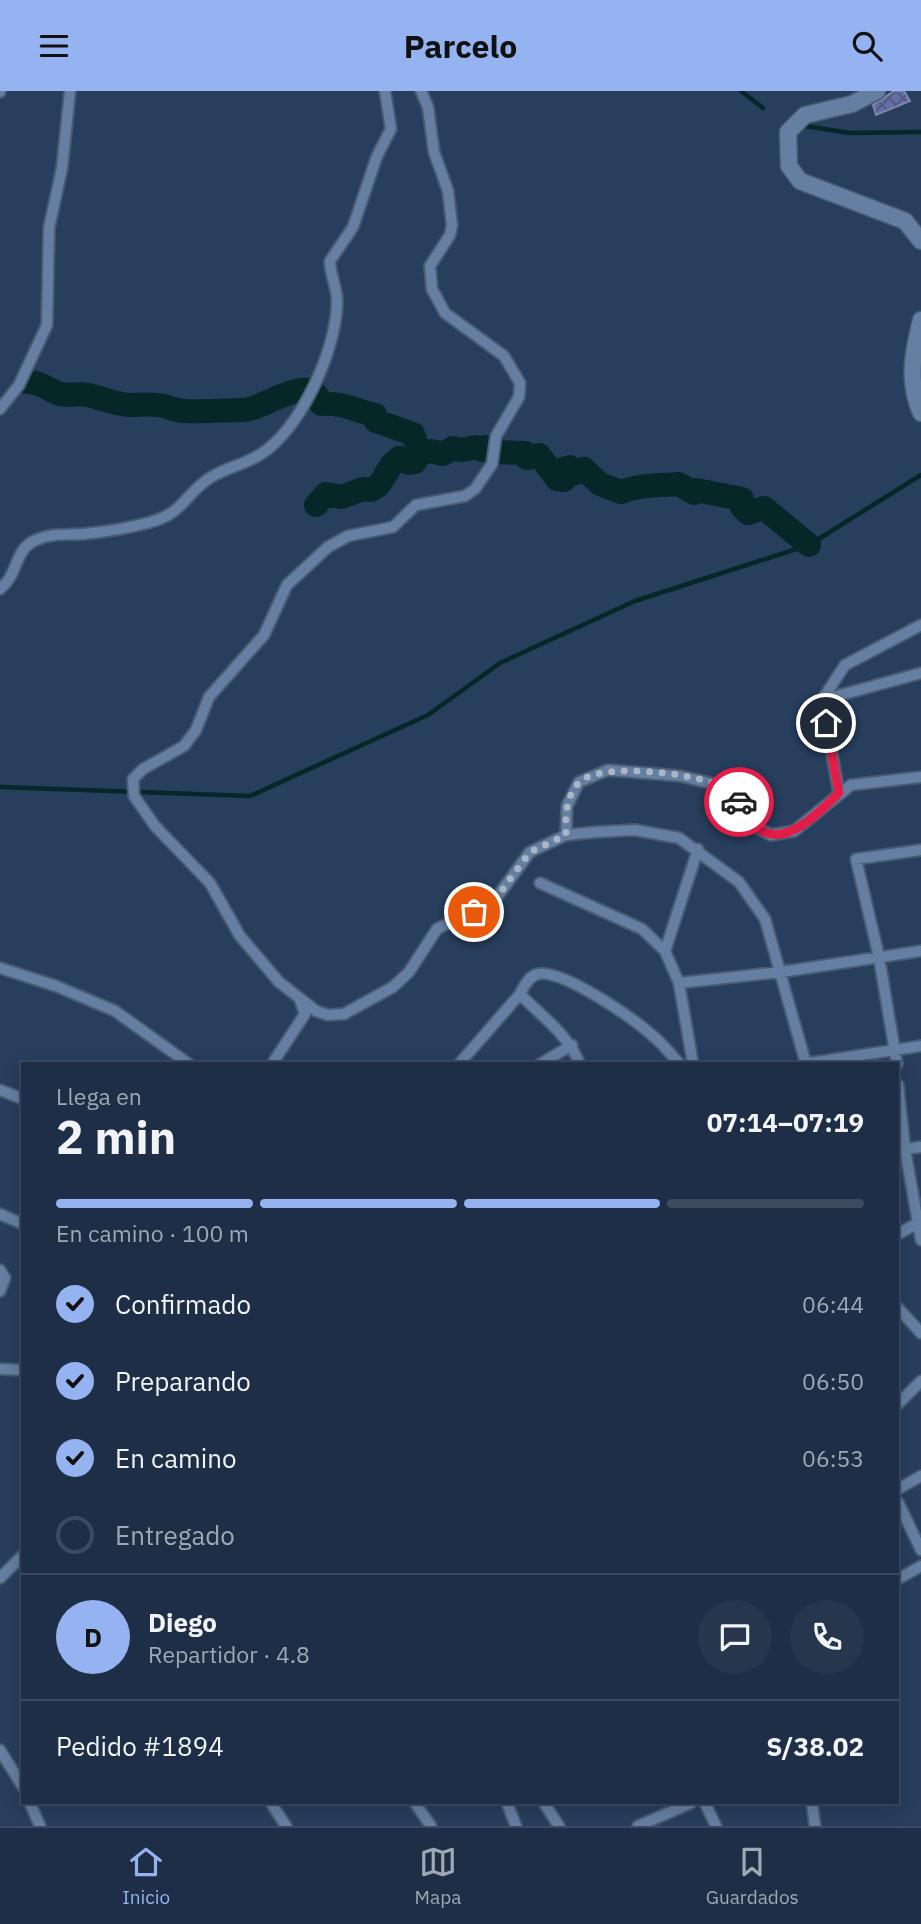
<!DOCTYPE html>
<html lang="es">
<head>
<meta charset="utf-8">
<style>
  body { margin:0; font-family:"IBM Plex Sans",sans-serif; background:#25364d; color:#f1f3f6; height:100vh; display:flex; flex-direction:column; font-size:26px; white-space:nowrap }
  * { box-sizing:border-box; margin:0 }
  p { font-size:23px; color:#a0a8b3 }
  .icon { flex:none; width:38px; height:38px; fill:none; stroke:currentColor; stroke-width:2; stroke-linecap:round; stroke-linejoin:round }
  .map { position:relative; flex:1; overflow:hidden }
  .details { position:absolute; left:21px; top:971px; width:878px; height:742px; display:flex; flex-direction:column; background:#1d2e46; border-radius:0px; box-shadow:0 4px 18px #0003,0 0 0 2px #3b4a5f }
  .details>* { flex:none }
  .pin { position:absolute; display:grid; place-items:center; width:60px; height:60px; color:#fff; margin:-30px; border:4px solid #fff; border-radius:50%; box-shadow:0 2px 7px #0007 }
  .courier { position:absolute; display:grid; place-items:center; width:70px; height:70px; margin:-35px; border:5px solid #e11d48; border-radius:50%; background:#fff; color:#222; box-shadow:0 2px 9px #0007 }
  .head em { font-style:normal; font-weight:700 }
  .head div { display:flex; flex-direction:column-reverse }
  .head { display:flex; align-items:center; justify-content:space-between; height:119px; padding:0 35px }
  h1 { font-size:46px; font-weight:700; line-height:52px }
  .bar { display:grid; grid-template-columns:repeat(4,1fr); gap:10px 7px; align-content:center; height:84px; padding:0 35px }
  .bar i { height:9px; border-radius:5px; background:#3b4a5f }
  .bar .on { background:#95b2f1 }
  .bar p { grid-column:span 4 }
  .line { display:flex; align-items:center; gap:18px; padding:0 35px; border-top:2px solid #3b4a5f }
  .line div { flex:1 }
  .round { display:grid; place-items:center; flex:none; width:74px; height:74px; border-radius:37px; background:#25364d }
  ol { padding:0 35px; list-style:none }
  li { display:flex; align-items:center; gap:21px; height:77px }
  li p { margin-inline-start:auto }
  li .icon { padding:7px; border-radius:50%; background:#95b2f1; color:#111; stroke-width:4 }
  li:last-child { color:#a0a8b3 }
  li i { width:38px; height:38px; border:4px solid #3b4a5f; border-radius:50% }
  header { display:flex; justify-content:space-between; align-items:center; height:91px; padding:0 35px; background:#95b2f1; color:#111; font-size:32px; font-weight:700 }
  .tab-bar { display:flex; justify-content:space-around; align-items:center; height:98px; border-top:2px solid #3b4a5f; background:#1d2e46; font-size:19px; color:#a0a8b3 }
  .tab-bar a { display:grid; justify-items:center; gap:4px }
  .tab-bar .on { color:#95b2f1 }
  .map>svg:first-child { display:block }
  .lines { fill:none; stroke-linecap:round; stroke-linejoin:round }
  .stream { stroke:#052727; stroke-width:4.5 }
  .river { stroke:#052727; stroke-width:24 }
  .building { fill:url(#building-cross-hatch); stroke:#7e86ae; stroke-width:2 }
  .street-casing { stroke:#495a72; stroke-width:14 }
  .secondary-casing { stroke:#495a72; stroke-width:19 }
  .street { stroke:#657fa2; stroke-width:10 }
  .secondary { stroke:#657fa2; stroke-width:16 }
  .done { stroke:#aab5c5; stroke-width:7; stroke-dasharray:0 12.6 }
  .route { stroke:#e11d48; stroke-width:9 }
</style>
</head>
<body>
<header><svg class="icon" aria-label="menu" viewBox="0 0 24 24"><path d="M4 6h16M4 12h16M4 18h16"/></svg>Parcelo<svg class="icon" aria-label="search" viewBox="0 0 24 24"><circle cx="10" cy="10" r="6"/><path d="M15 15l6 6"/></svg></header>
<div class="map">
<svg width="921" height="1735" viewBox="0 0 921 1735">
  <defs>
    <pattern id="building-cross-hatch" width="8" height="8" patternUnits="userSpaceOnUse" patternTransform="scale(1.75)"><rect width="8" height="8" fill="#626da9"/><path d="M0 0l8 8M0 8l8-8" fill="none" stroke="#545a76"/></pattern>
  </defs>
  <rect width="100%" height="100%" fill="#273e5d"/>
  <g class="lines">
    <path class="stream" d="M 741,0 L 763,17
      M 799,34 L 850,42 L 921,41
      M 0,696 L 250,705 L 428,624 L 500,572 L 635,510 L 809,454 L 921,384"/>
    <path class="river" d="M 28,291 C 42,291 49,300 61,303 C 70,305 80,302 88,304 C 102,307 114,313 129,314 C 140,314 153,312 164,315 C 170,317 179,320 184,320 C 203,321 224,319 243,319 C 264,319 312,278 321,313 C 343,311 355,320 375,324 L 376,330 L 413,343 L 420,363 L 431,360 L 443,363 L 453,357 L 462,359 L 476,356 L 482,359 L 486,356 L 492,361 L 525,362 L 527,367 L 539,364 L 557,388 L 564,389 L 563,378 L 570,376 L 573,383 L 584,378 L 600,393 L 621,401 C 641,393 658,395 679,393 L 694,402 L 696,399 L 742,408 L 742,416 L 748,422 L 764,417 L 809,454
      M 316,414 L 326,403 L 341,406 L 363,398 L 371,399 L 379,394 L 392,373 L 399,367 L 409,372 L 415,371 L 420,363"/>
  </g>
  <path class="building" d="M 894,0 L 904,0 L 910,10 L 876,24 L 873,14 Z"/>
  <g class="lines">
    <g class="street-casing">
      <path id="street" d="M 421,0 L 428,16 L 434,61 L 448,100 L 452,134 L 450,144 L 430,175 L 432,198 L 445,222 L 504,265 L 520,292 L 519,306 L 496,345 L 492,373 L 475,398 L 465,405 L 416,414 L 393,436 L 348,445 L 328,456 L 287,494 L 264,544 L 209,606 L 196,639 L 184,655 L 143,678 L 133,688 L 134,705 L 155,735 L 210,792 L 240,845 L 279,891 L 316,920 L 328,924 L 344,923 L 393,896 L 409,881 L 437,838 L 494,810 L 530,761 L 566,744 L 596,741 L 635,739 L 679,747 L 739,791 L 765,828 L 806,973
        M 0,1 L 0,0
        M 0,318 L 19,294 L 47,234 L 49,137 L 62,77 L 70,0
        M 0,498 C 19,483 14,458 36,449 C 51,442 67,444 83,443 C 105,441 129,437 151,431 C 186,421 185,401 213,385 C 228,376 246,373 261,363 C 301,337 336,260 337,212 C 338,198 330,185 330,170 L 353,136 L 377,65 L 391,38 L 385,0
        M 822,609 L 845,574 L 921,534
        M 839,702 L 822,609 L 921,582
        M 566,744 L 567,715 L 579,691 L 608,679 L 680,685 L 719,694 L 733,702 L 758,737 L 771,744 L 794,740 L 851,694 L 921,686
        M 540,792 L 642,838 L 665,860
        M 0,877 L 56,895 L 115,920 L 189,973
        M 679,892 L 781,881 L 921,860
        M 272,973 L 305,923 L 300,909
        M 459,973 L 520,903
        M 540,973 L 572,954
        M 580,973 C 567,942 542,926 520,903 C 524,895 529,885 538,883 C 563,878 634,928 653,945 C 663,953 671,964 680,973
        M 693,973 L 679,892 L 665,860 L 698,758
        M 803,973 L 921,955
        M 897,973 L 879,866 L 856,768 L 921,759
        M 898,994 L 905,1058 L 921,1149
        M 0,999 L 23,1008
        M 905,1058 L 921,1056
        M 0,1123 L 23,1133
        M 898,1143 L 918,1132
        M 0,1179 L 5,1187 L 0,1200
        M 898,1217 L 921,1242
        M 0,1278 L 23,1279
        M 898,1313 L 921,1290
        M 898,1398 L 921,1385
        M 898,1411 L 921,1459
        M 0,1487 L 23,1464
        M 898,1488 L 921,1475
        M 0,1659 L 23,1696
        M 30,1712 L 40,1735
        M 271,1712 L 286,1735
        M 415,1712 L 431,1735
        M 507,1712 L 516,1735
        M 544,1712 L 559,1735
        M 705,1712 L 716,1735
        M 812,1712 L 815,1735
        M 638,1735 L 691,1712"/>
    </g>
    <g class="secondary-casing">
      <path id="secondary" d="M 877,0 L 852,13 L 805,24 L 788,41 L 789,75 L 800,90 L 905,130 L 921,150
        M 921,229 C 913,261 907,291 921,322"/>
    </g>
    <use href="#street" class="street"/>
    <use href="#secondary" class="secondary"/>
  </g>
  <g class="lines">
    <path class="done" d="M 474,821 L 494,810 L 530,761 L 566,744 C 565,726 566,701 582,689 C 606,672 691,682 719,694 C 728,698 734,703 739,711"/>
    <path class="route" d="M 739,711 C 745,719 751,731 759,738 C 786,758 821,719 839,702 L 826,632"/>
  </g>
</svg>
<div class="pin" style="left:474px;top:821px;background:#ea580c"><svg class="icon" aria-label="bag" viewBox="0 0 24 24"><path d="M5 8h14l-1 12H6zM9 8a3 3 0 0 1 6 0"/></svg></div>
<div class="pin" style="left:826px;top:632px;background:#1f2937"><svg class="icon" aria-label="home" viewBox="0 0 24 24"><path d="M3 11l9-7 9 7M6 9v11h12V9"/></svg></div>
<div class="courier" style="left:739px;top:711px"><svg class="icon" aria-label="car" viewBox="0 0 24 24"><path d="M5 17H2v-5l4-1 3-4h7l3 4 3 1v5h-3M9 17h6M6 11h13"/><circle cx="7" cy="17" r="2"/><circle cx="17" cy="17" r="2"/></svg></div>
<section class="details">
<div class="head"><div><h1>2 min</h1><p>Llega en</p></div><em>07:14–07:19</em></div>
<div class="bar"><i class="on"></i><i class="on"></i><i class="on"></i><i></i><p>En camino · 100 m</p></div>
<ol>
<li><svg class="icon" aria-label="check" viewBox="0 0 24 24"><path d="M5 12l5 5 9-10"/></svg>Confirmado<p>06:44</p></li>
<li><svg class="icon" aria-label="check" viewBox="0 0 24 24"><path d="M5 12l5 5 9-10"/></svg>Preparando<p>06:50</p></li>
<li><svg class="icon" aria-label="check" viewBox="0 0 24 24"><path d="M5 12l5 5 9-10"/></svg>En camino<p>06:53</p></li>
<li><i></i>Entregado</li>
</ol>
<div class="line" style="height:126px"><b class="round" style="background:#95b2f1;color:#111">D</b><div><b>Diego</b><p>Repartidor · 4.8</p></div><a class="round"><svg class="icon" aria-label="chat" viewBox="0 0 24 24"><path d="M4 5h16v11H9l-5 4z"/></svg></a><a class="round"><svg class="icon" aria-label="phone" viewBox="0 0 24 24"><path d="M5 4h4l2 5-3 2q2 4 5 5l2-3 5 2v4C11 20 4 13 5 4z"/></svg></a></div>
<div class="line" style="height:91px"><div>Pedido #1894</div><b>S/38.02</b></div>
</section>
</div>
<nav class="tab-bar">
<a class="on"><svg class="icon" aria-label="home" viewBox="0 0 24 24"><path d="M3 11l9-7 9 7M6 9v11h12V9"/></svg>Inicio</a>
<a><svg class="icon" aria-label="map" viewBox="0 0 24 24"><path d="M3 6l6-2 6 2 6-2v14l-6 2-6-2-6 2zM9 4v14M15 6v14"/></svg>Mapa</a>
<a><svg class="icon" aria-label="saved" viewBox="0 0 24 24"><path d="M7 4h10v16l-5-4-5 4z"/></svg>Guardados</a>
</nav>
</body>
</html>
